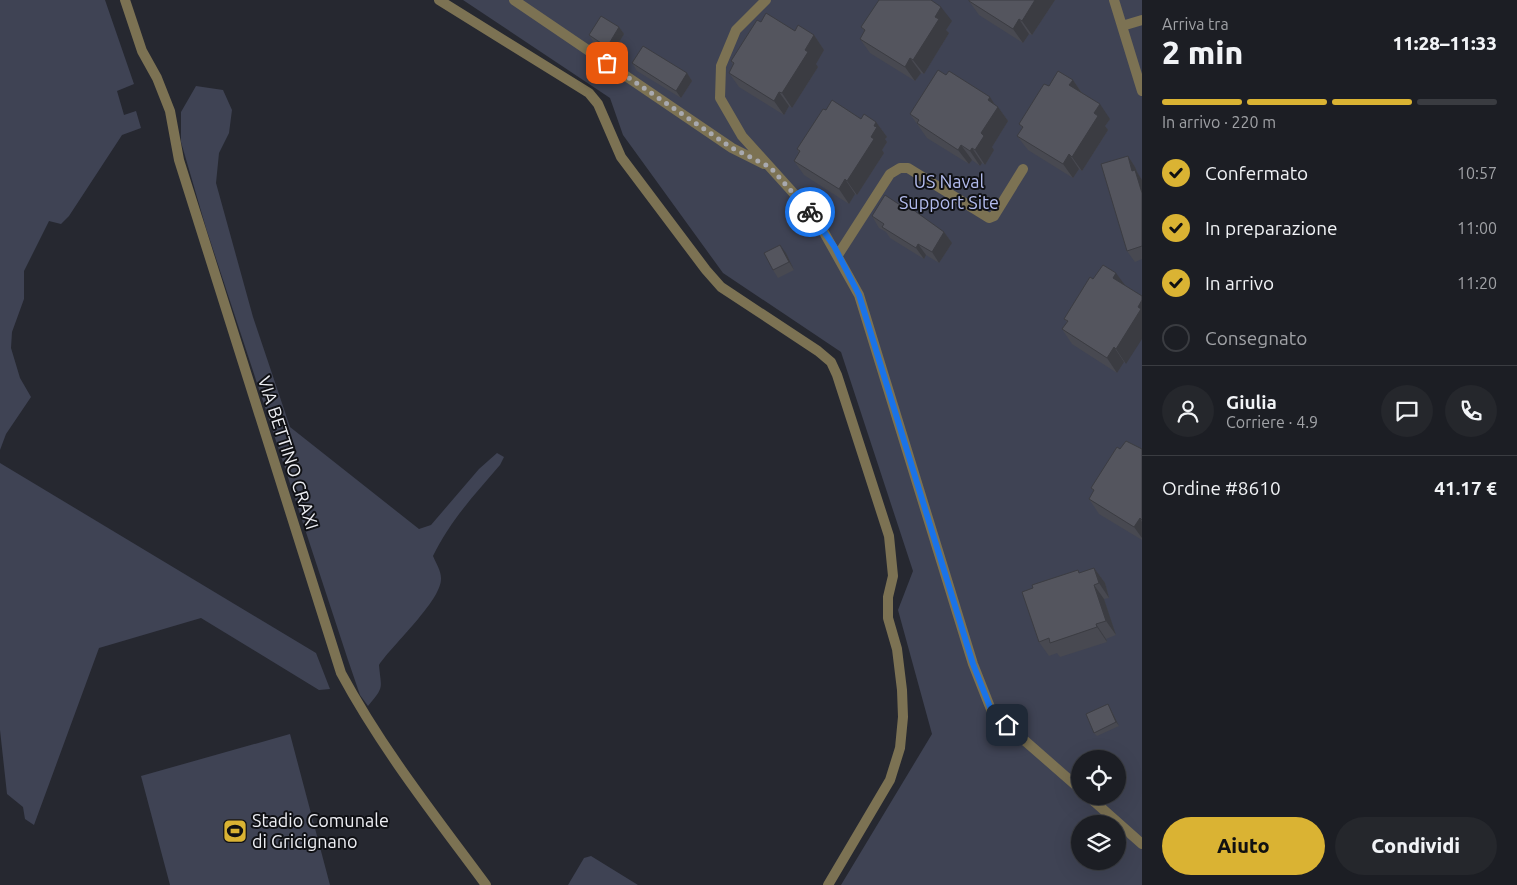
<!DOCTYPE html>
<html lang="it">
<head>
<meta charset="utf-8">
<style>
  body { margin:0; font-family:Ubuntu,sans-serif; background:#25272c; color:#f1f3f6; height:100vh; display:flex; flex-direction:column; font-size:19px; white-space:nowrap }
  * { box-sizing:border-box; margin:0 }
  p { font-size:16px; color:#a0a2a6 }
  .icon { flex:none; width:28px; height:28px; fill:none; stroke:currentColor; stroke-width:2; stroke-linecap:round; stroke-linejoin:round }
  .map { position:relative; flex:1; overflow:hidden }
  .details { display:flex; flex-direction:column; background:#1c1e24; width:375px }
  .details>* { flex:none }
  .tools { position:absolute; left:1071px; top:750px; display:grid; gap:10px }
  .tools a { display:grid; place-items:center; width:55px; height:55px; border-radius:50%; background:#1c1e24; box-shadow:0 5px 20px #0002,0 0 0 1px #3a3c41; font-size:25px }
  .pin { position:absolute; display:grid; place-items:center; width:42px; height:42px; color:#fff; margin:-21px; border-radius:10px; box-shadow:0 2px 8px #0006 }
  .courier { position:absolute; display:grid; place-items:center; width:50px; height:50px; margin:-25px; border:4px solid #1a73e8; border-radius:50%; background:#fff; color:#222; box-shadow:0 1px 6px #0007 }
  .headline em { font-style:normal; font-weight:800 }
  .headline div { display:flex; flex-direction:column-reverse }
  .headline { display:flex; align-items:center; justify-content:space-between; height:85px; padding:0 20px }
  h1 { font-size:32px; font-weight:800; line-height:38px }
  .bar { display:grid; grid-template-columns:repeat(4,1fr); gap:8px 5px; align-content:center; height:60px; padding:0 20px }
  .bar i { height:6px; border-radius:4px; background:#3a3c41 }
  .bar .current { background:#dab333 }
  .bar p { grid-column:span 4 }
  .line { display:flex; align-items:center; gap:12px; padding:0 20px; border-top:1px solid #3a3c41 }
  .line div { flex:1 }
  .round { display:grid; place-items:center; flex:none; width:52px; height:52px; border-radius:26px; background:#25272c }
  ol { padding:0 20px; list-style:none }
  li { display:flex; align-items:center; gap:15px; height:55px }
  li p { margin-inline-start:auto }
  li .icon { padding:5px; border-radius:50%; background:#dab333; color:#111; stroke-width:4 }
  li:last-child { color:#a0a2a6 }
  li i { width:28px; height:28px; border:2px solid #3a3c41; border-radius:50% }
  .action { display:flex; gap:10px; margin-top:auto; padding:10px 20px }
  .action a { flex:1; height:58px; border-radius:30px; background:#dab333; color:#111; font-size:20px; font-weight:800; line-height:58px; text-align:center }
  .action a+a { background:#25272c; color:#f1f3f6 }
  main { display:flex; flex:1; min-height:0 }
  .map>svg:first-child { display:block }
  .green { fill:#3f4354; fill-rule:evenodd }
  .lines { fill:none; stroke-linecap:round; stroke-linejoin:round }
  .street { stroke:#7c7253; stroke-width:10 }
  .wall { fill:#484951 }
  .shaded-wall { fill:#3b3c42 }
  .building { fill:#54555e; stroke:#3b3c42 }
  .done { stroke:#a8a9af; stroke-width:5; stroke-dasharray:0 9 }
  .route { stroke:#1a73e8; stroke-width:6 }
  .labels { text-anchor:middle; stroke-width:4; stroke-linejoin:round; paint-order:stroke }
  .park-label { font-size:18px; fill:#b3bcee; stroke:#101115 }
  .street-label { font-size:18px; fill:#eeeff4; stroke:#101115 }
  .poi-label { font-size:18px; fill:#eeeff4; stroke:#101115; text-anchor:start }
</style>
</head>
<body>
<main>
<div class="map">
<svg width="1142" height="885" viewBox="0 0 1142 885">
  <rect width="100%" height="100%" fill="#262830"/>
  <path class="green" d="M 0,0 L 105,0 L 134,84 L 117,91 L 124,115 L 136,111 L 141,128 L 122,135 L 69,216 L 61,224 L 49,221 L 24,271 L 24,299 L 12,332 L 11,348 L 20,378 L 31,397 L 6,434 L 0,450 Z
    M 463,0 L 1142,0 L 1142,885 L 841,885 L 932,734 L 898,610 L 913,571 L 841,352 L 723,273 L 623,135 L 610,98 ZM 1080,759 L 1118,759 L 1118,796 L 1080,796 ZM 1080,824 L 1118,824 L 1118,861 L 1080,861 Z
    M 196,86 L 223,90 L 232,110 L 229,133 L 219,153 L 216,183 L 253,317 L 290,427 L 419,529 L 431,525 L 479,469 L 497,453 L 504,457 L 500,465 C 475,494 450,521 433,556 C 436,563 441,571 441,578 C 442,600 393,644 379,665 C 381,689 385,686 368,706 L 360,695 L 348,660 L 206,228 L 181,142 L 181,112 Z
    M 0,463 L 316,653 L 330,689 L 319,690 L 201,618 L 99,648 L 34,825 L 25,819 L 23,807 L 7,794 L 0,730 Z
    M 290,734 L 330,885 L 170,885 L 141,776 Z
    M 591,856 L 638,885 L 568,885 L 584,858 Z"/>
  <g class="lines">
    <path class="street" d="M 125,0 L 142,51 L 157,78 L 170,111 L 179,160 L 341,673 C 382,749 435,816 486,885
      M 439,0 L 589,93 L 598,104 L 621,157 L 706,270 L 721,287 L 818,351 L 831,362 L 837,375 L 889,536 L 893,576 L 888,597 L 888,618 L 897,649 L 902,690 L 903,717 L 900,748 L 890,780 L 828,885
      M 514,0 L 732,148 L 764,164
      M 766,0 L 736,30 L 721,66 L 720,98 L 742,136 L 816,218 L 859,295 L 973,664 L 992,712 L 1080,789
      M 1114,0 L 1142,91
      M 1122,26 L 1142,20
      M 838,255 L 890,174 L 900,168 L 908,168 L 989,218 L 994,216 L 1023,169
      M 1088,796 L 1142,844"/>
  </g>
  <path class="wall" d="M 969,0 L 1055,0 L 1032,35 L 1029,34 L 1023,43 L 979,15 L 969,1 Z
    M 952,21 L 946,30 L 949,33 L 924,74 L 921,73 L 915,81 L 870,53 L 860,39 L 864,31 L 861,27 Z
    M 761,22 L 814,35 L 824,50 L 816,64 L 818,67 L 792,108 L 789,106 L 784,115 L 739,87 L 729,73 L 733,65 L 731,61 Z
    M 619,27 L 624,34 L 612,54 L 594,43 L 589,35 Z
    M 632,63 L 687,73 L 692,81 L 681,98 L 637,71 Z
    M 1073,80 L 1082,93 L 1110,119 L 1105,126 L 1108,130 L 1082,171 L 1079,169 L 1073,178 L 1028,150 L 1017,136 L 1022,128 L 1019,124 Z
    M 990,97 L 995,105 L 998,107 L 1008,121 L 992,147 L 994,150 L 985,165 L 982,163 L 980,166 L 972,160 L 969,164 L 927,138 L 910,114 Z
    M 826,110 L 876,122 L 887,137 L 885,139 L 887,142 L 882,150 L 884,153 L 857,195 L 855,194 L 849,204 L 804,175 L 794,161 L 799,153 L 797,149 Z
    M 1128,156 L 1135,167 L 1137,172 L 1142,180 L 1142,259 L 1135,262 L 1127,251 Z
    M 872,216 L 944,232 L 952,243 L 939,263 L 926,255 L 924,259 L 890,238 L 886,232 L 879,228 Z
    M 786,253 L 794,270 L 778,278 L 773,270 Z
    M 1090,277 L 1126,364 L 1124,362 L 1117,373 L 1072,344 L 1062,329 L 1067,322 L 1064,319 Z
    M 1142,449 L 1142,540 L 1099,514 L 1089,499 L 1094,492 L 1091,488 Z
    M 1094,568 L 1105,583 L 1109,598 L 1104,599 L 1116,635 L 1106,639 L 1107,642 L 1060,657 L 1057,653 L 1049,656 L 1039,642 L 1033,588 L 1078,570 L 1080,573 Z
    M 1110,708 L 1119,726 L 1097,736 L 1094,733 Z"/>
  <path class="shaded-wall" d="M 1035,0 L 1055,0 L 1032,35 L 1022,21 Z
    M 941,7 L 952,21 L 946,30 L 949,33 L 924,74 L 913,60 L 935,17 Z
    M 1019,19 L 1029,34 L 1023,43 L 1013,29 Z
    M 619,27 L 624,34 L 612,54 L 607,47 Z
    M 814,35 L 824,50 L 816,64 L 818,67 L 792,108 L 782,93 L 805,50 Z
    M 910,58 L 921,73 L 915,81 L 905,67 Z
    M 687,73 L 692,81 L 681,98 L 676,91 Z
    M 1073,80 L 1083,95 L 1069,85 Z
    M 779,92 L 789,106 L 784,115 L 774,101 Z
    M 990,97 L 997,108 L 998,107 L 1008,121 L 992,147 L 994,150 L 985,165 L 975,150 L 981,133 L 988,100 Z
    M 1100,104 L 1110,119 L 1105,126 L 1108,130 L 1082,171 L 1072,157 L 1094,113 Z
    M 876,122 L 887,137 L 885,139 L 887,142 L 882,150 L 884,153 L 857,195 L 847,181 L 871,137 L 874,126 Z
    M 961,145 L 972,160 L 969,164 L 958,150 Z
    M 972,148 L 982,163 L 980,166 L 970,151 Z
    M 1069,154 L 1079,169 L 1073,178 L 1063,164 Z
    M 1128,156 L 1135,167 L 1137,172 L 1142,180 L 1142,193 L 1132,171 Z
    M 845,179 L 855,194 L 849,204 L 839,189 Z
    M 944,232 L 952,243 L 939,263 L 932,252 Z
    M 918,244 L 926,255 L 924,259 L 916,248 Z
    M 780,245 L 786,253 L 794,270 L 789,262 Z
    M 1116,273 L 1127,288 L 1113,278 Z
    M 1142,300 L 1142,339 L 1126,364 L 1116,349 Z
    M 1114,347 L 1124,362 L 1117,373 L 1107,358 Z
    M 1140,518 L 1142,522 L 1142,538 L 1134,527 Z
    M 1094,568 L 1105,583 L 1109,598 L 1099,583 Z
    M 1094,585 L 1104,599 L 1116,635 L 1106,621 Z
    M 1096,624 L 1106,639 L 1107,642 L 1097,627 Z
    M 1108,704 L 1119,726 L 1116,722 Z"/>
  <path class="building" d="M 879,0 L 931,0 L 941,7 L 935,17 L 939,19 L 913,60 L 910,58 L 905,67 L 860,39 L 865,30 L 861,27 Z
    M 969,0 L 1035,0 L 1022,21 L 1019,19 L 1013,29 L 969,1 Z
    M 766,13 L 795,31 L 798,25 L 814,35 L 805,50 L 808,52 L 782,93 L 779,92 L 774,101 L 729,73 L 734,63 L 731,61 L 757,20 L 761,22 Z
    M 601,16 L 619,27 L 607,47 L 589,35 Z
    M 643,46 L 687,73 L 676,91 L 632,63 Z
    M 938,70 L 946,75 L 949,71 L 990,97 L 988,100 L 998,107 L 981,133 L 984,136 L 975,150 L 972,148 L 970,151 L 961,145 L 958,150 L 917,123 L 919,120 L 910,114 Z
    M 1058,71 L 1073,80 L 1069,85 L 1100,104 L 1094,113 L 1098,116 L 1072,157 L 1069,154 L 1063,164 L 1017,136 L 1023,127 L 1019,124 L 1044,84 L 1049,86 Z
    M 832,100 L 861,119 L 864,114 L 876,122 L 874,126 L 877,127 L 871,137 L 874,139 L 847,181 L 845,179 L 839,189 L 794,161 L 800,151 L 797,149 L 823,109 L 826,110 Z
    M 1128,156 L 1132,171 L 1135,170 L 1142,193 L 1142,246 L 1127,251 L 1101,164 Z
    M 885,195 L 903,207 L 905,204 L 944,232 L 932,252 L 918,244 L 916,248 L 882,227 L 884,224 L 872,216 Z
    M 780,245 L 789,262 L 773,270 L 764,253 Z
    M 1103,265 L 1116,273 L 1113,278 L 1142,296 L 1142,300 L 1138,307 L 1141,309 L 1116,349 L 1114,347 L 1107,358 L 1062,329 L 1068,321 L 1064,319 L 1090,277 L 1093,279 Z
    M 1126,441 L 1142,449 L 1142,520 L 1140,518 L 1134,527 L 1089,499 L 1094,490 L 1091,488 L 1117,447 L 1120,449 Z
    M 1094,568 L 1099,583 L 1094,585 L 1106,621 L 1096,624 L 1097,627 L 1050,643 L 1049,638 L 1039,642 L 1022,592 L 1033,588 L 1032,585 L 1078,570 L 1079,573 Z
    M 1108,704 L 1116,722 L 1094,733 L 1086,714 Z"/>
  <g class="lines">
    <path class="done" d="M 607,63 L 732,148 L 770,167 L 810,212"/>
    <path class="route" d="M 810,212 L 834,246 L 859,295 L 973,664 L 992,712 L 1007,725"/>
  </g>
  <defs>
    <g id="stadium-square" transform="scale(1.25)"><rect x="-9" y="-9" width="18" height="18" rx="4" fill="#dab333" stroke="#101115"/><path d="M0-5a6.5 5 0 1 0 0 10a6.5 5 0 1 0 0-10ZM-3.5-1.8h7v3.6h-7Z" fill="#111"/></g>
  </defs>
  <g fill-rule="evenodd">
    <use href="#stadium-square" x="235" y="831"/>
  </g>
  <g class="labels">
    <g class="park-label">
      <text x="949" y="188">US Naval<tspan x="949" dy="21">Support Site</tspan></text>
    </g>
    <g class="street-label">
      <text transform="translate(288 453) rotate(72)" y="6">VIA BETTINO CRAXI</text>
    </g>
    <g class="poi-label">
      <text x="252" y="827">Stadio Comunale<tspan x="252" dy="21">di Gricignano</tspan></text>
    </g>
  </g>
</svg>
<div class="tools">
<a><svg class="icon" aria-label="locate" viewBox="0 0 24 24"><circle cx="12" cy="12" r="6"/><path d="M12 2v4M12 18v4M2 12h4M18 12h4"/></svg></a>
<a><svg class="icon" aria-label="layers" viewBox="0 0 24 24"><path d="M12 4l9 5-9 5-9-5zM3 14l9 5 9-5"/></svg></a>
</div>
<div class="pin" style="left:607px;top:63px;background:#ea580c"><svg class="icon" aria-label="bag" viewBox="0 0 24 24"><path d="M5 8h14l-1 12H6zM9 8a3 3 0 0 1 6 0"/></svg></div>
<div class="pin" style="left:1007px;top:725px;background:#1f2937"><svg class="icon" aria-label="home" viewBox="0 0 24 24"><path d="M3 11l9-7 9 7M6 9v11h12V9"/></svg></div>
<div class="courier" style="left:810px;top:212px"><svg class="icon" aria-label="bike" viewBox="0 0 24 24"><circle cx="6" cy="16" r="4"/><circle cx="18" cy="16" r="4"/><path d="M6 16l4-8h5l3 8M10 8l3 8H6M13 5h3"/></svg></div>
</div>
<section class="details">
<div class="headline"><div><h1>2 min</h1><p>Arriva tra</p></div><em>11:28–11:33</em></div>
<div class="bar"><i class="current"></i><i class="current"></i><i class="current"></i><i></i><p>In arrivo · 220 m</p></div>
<ol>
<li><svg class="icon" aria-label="check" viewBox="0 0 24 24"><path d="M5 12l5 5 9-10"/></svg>Confermato<p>10:57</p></li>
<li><svg class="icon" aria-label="check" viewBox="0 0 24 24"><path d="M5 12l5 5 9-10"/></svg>In preparazione<p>11:00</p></li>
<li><svg class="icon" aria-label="check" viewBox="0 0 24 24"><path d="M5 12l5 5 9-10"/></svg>In arrivo<p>11:20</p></li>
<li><i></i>Consegnato</li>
</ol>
<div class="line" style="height:90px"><a class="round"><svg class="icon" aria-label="person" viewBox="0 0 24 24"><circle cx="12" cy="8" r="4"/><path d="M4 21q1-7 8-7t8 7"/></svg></a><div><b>Giulia</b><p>Corriere · 4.9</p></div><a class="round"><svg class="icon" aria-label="chat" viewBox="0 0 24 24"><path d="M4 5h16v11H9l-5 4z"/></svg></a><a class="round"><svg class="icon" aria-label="phone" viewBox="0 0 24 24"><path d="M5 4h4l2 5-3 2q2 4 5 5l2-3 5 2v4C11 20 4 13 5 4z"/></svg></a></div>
<div class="line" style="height:65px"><div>Ordine #8610</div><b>41.17 €</b></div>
<div class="action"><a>Aiuto</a><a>Condividi</a></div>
</section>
</main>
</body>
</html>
